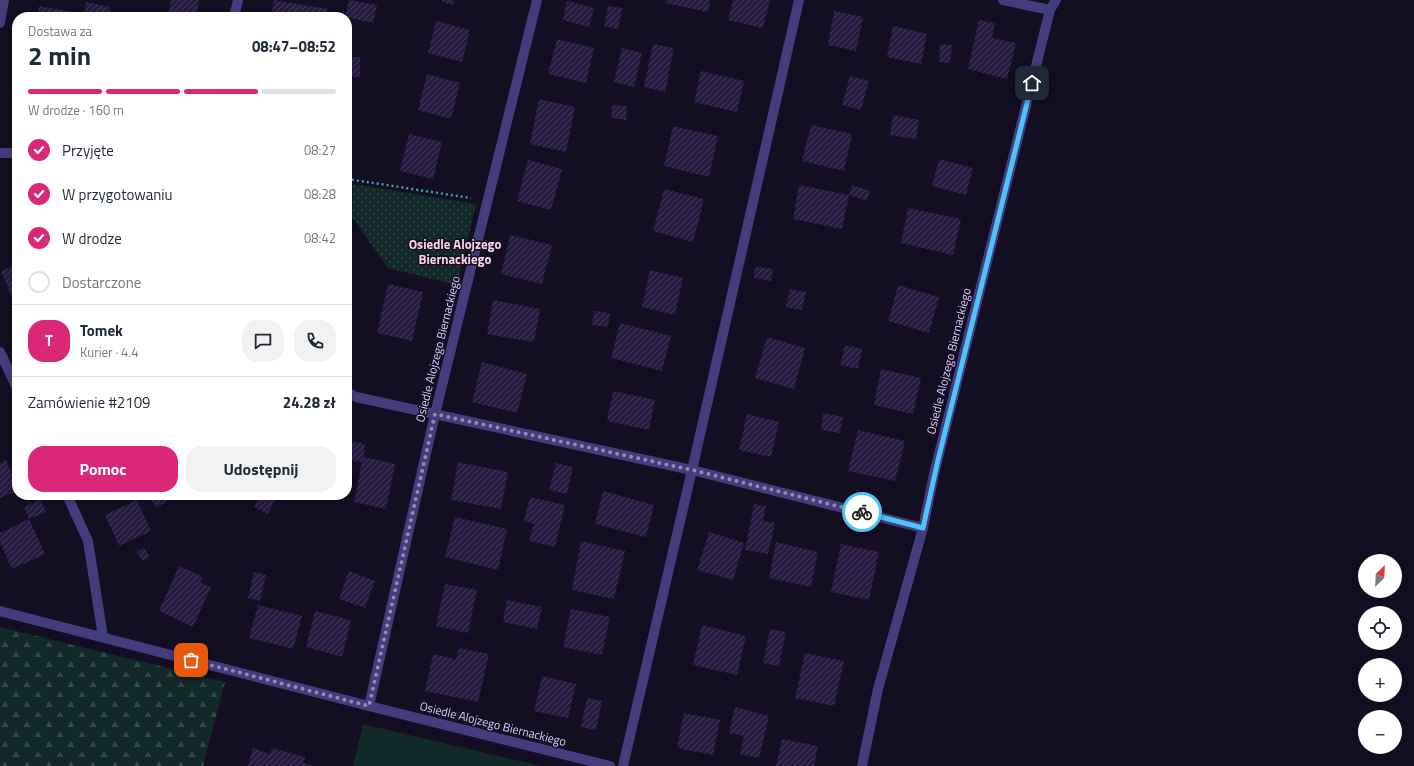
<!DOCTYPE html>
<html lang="pl">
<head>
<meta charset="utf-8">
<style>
  body { margin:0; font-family:"Titillium Web",sans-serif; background:#f2f2f3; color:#1f2937; height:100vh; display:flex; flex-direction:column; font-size:15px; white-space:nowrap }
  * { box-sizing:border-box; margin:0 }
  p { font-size:13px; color:#747a83 }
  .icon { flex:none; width:22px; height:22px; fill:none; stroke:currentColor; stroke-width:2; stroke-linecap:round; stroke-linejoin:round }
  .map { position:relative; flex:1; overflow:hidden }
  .panel { position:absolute; left:12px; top:12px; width:340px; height:488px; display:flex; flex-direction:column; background:#fff; border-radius:16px; box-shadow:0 2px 6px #0003 }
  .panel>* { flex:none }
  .needle { width:26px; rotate:24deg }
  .buttons { position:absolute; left:1358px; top:554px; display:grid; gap:8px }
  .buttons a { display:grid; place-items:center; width:44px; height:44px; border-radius:50%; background:#fff; box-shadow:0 2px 6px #0003; font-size:20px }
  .pin { position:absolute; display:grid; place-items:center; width:34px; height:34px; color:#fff; margin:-17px; border-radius:8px; box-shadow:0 2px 6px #0006 }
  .courier { position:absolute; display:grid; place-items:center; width:40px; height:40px; margin:-20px; border:3px solid #4fc3f7; border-radius:50%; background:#fff; color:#222; box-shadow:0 1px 5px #0007 }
  .overview em { font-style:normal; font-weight:700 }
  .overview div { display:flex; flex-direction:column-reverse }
  .overview { display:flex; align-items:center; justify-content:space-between; height:68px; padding:0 16px }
  h1 { font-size:26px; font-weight:700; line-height:30px }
  .bar { display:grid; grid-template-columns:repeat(4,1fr); gap:6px 4px; align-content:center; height:48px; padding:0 16px }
  .bar i { height:5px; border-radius:3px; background:#e0e1e3 }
  .bar .selected { background:#db2777 }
  .bar p { grid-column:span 4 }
  .line { display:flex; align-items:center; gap:10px; padding:0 16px; border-top:1px solid #e0e1e3 }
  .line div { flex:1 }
  .round { display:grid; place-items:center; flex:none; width:42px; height:42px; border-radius:16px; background:#f2f2f3 }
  ol { padding:0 16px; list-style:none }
  li { display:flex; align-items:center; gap:12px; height:44px }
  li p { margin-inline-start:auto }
  li .icon { padding:4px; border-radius:50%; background:#db2777; color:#fff; stroke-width:4 }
  li:last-child { color:#747a83 }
  li i { width:22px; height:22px; border:2px solid #e0e1e3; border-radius:50% }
  .cta { display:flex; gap:8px; margin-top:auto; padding:8px 16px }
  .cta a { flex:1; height:46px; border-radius:16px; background:#db2777; color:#fff; font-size:16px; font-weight:700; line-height:46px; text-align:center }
  .cta a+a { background:#f2f2f3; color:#1f2937 }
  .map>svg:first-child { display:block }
  .green { fill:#12292a }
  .forest { fill:url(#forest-firs) }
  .park { fill:url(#park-dots) }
  .building { fill:url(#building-hatch) }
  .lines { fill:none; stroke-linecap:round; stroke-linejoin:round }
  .path { stroke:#34abad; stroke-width:2.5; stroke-dasharray:2 3; stroke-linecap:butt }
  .minor { stroke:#433c7d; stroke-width:10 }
  .done { stroke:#948cb0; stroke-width:4; stroke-dasharray:0 7.2 }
  .route { stroke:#4fc3f7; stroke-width:5 }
  .labels { text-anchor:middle; stroke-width:3; stroke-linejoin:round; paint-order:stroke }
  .street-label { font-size:12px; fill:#d9d0fd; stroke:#130e21 }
  .neighbourhood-label { font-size:13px; font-weight:bold; fill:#fdd2ea; stroke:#130e21 }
</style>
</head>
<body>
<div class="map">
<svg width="1414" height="766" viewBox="0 0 1414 766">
  <defs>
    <pattern id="forest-firs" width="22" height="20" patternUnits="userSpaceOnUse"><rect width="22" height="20" fill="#12292a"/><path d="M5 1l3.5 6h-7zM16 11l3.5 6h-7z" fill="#34474a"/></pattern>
    <pattern id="park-dots" width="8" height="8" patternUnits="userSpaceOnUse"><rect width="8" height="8" fill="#12292a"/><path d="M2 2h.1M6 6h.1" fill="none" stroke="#34474a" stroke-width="1.8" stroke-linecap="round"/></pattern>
    <pattern id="building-hatch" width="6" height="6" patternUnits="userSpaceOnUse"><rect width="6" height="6" fill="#261b41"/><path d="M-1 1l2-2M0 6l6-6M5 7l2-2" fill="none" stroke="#453b5d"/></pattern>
  </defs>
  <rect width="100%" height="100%" fill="#130e21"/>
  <path class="green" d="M 363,724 L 541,766 L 353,766 Z"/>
  <path class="forest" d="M 0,627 L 225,682 L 203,766 L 0,766 Z"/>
  <path class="park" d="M 353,184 L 476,204 L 457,285 L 388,268 L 352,217 Z"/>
  <path class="building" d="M 171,0 L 199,0 L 197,13 L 206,15 L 205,17 L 168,17 Z
    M 274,0 L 327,9 L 326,17 L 271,17 Z
    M 349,0 L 377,5 L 373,23 L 345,17 Z
    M 443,0 L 454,0 L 453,5 L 442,2 Z
    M 666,0 L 710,0 L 708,12 L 665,3 Z
    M 733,0 L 770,0 L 763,28 L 728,20 Z
    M 567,1 L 594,8 L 589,27 L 563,20 Z
    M 86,2 L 110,7 L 109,17 L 37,17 L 39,6 L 84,14 Z
    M 608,6 L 622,8 L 618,29 L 604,26 Z
    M 834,11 L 863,17 L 856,51 L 828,45 Z
    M 979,20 L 995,23 L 992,38 L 1016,43 L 1007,79 L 968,69 Z
    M 436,21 L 470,30 L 462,62 L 428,53 Z
    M 893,26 L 927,34 L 921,64 L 887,57 Z
    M 557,39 L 594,48 L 586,83 L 548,74 Z
    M 653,44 L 674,48 L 665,92 L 644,87 Z
    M 940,44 L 952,45 L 950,63 L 939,62 Z
    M 622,48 L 642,53 L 634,87 L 614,82 Z
    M 347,57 L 360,57 L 360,77 L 347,77 Z
    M 701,71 L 744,81 L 737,112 L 694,102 Z
    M 427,74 L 460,83 L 451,119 L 418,110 Z
    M 850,76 L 869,81 L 861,110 L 842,105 Z
    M 539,99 L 575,107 L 566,152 L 530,144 Z
    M 612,105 L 627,106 L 626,120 L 611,118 Z
    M 893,115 L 919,120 L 916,139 L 890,135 Z
    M 811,125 L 852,134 L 844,171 L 802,161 Z
    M 673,126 L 718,136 L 709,177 L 664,166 Z
    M 409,134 L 442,142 L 433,179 L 400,171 Z
    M 939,159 L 973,168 L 966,195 L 932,186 Z
    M 528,160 L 562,169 L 551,210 L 517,201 Z
    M 799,185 L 849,195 L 842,229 L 793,219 Z
    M 852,185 L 870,191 L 867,201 L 849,195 Z
    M 664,189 L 704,199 L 693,242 L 653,231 Z
    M 908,208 L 961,219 L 953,255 L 901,243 Z
    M 510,235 L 552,245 L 542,284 L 501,274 Z
    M 17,265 L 17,310 L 1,271 Z
    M 755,267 L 773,269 L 771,281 L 754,278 Z
    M 650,270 L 683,278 L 675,315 L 642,307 Z
    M 388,284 L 423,292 L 412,341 L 377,333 Z
    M 898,285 L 939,297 L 929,333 L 888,321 Z
    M 790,289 L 806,292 L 802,310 L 786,307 Z
    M 493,300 L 540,309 L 534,342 L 487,334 Z
    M 594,311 L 610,313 L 608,327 L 592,325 Z
    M 620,323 L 671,336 L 662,371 L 611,358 Z
    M 767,337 L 805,348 L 794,389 L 755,378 Z
    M 845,345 L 862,349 L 858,369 L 840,365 Z
    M 482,362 L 527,374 L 517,413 L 472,402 Z
    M 881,369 L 921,378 L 913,414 L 874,405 Z
    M 613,391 L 655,400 L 649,430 L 607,421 Z
    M 823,413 L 843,417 L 840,433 L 821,430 Z
    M 747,414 L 779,422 L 771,457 L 739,450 Z
    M 858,430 L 905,441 L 895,481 L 848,471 Z
    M 352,441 L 365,444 L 363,461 L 364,457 L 395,464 L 386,509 L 354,502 L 362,462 L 349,461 Z
    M 6,460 L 17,487 L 17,491 L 0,498 L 0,463 Z
    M 458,462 L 508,472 L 501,509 L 451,500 Z
    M 556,463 L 573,467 L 567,494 L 549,490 Z
    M 603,491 L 654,505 L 646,537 L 595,524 Z
    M 147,495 L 174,495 L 157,508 Z
    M 260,495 L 277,495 L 268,514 L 254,507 Z
    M 530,497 L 565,505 L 555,547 L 529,541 L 534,524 L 524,521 Z
    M 41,500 L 46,512 L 29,519 L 24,507 Z
    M 137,500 L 151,531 L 119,546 L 105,515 Z
    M 754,504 L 766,506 L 763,521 L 775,523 L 768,554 L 745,550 Z
    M 455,517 L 507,529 L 498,570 L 445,557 Z
    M 29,519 L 45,554 L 12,569 L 0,542 L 0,533 Z
    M 709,532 L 744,543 L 733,580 L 697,570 Z
    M 581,541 L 625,551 L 614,599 L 572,590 Z
    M 776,542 L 818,552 L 811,587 L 769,578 Z
    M 841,544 L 879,552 L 869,600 L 831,592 Z
    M 144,548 L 150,557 L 142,561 L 137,552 Z
    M 179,566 L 202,576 L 201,583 L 211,587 L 193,627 L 159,611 Z
    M 349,571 L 375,581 L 365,608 L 339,599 Z
    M 254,572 L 266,575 L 260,601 L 248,598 Z
    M 445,584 L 477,590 L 468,633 L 436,626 Z
    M 507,600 L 542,607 L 537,629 L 503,622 Z
    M 258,605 L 302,616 L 293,649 L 249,638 Z
    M 571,609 L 610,617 L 602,655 L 563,647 Z
    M 315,611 L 351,620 L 342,657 L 306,647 Z
    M 702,625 L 746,636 L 737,675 L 693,665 Z
    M 770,629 L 786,632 L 779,666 L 763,663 Z
    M 459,648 L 489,654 L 478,702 L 425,691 L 433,654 L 456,659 Z
    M 805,653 L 844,661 L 834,706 L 795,698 Z
    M 542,676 L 576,684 L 568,718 L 534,711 Z
    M 587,698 L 602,701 L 596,730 L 581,727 Z
    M 735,707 L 769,716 L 759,758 L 740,754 L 744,736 L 729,733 Z
    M 684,713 L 720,720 L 713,755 L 677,748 Z
    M 782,739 L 818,746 L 814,766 L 776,766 Z
    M 253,748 L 270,754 L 272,748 L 305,757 L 304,763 L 314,766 L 248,766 Z"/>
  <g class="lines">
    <path class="path" d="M 347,179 L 471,198"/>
    <path class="minor" d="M 1003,0 L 1050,10
      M 234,17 L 238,0
      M 0,23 L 4,0
      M 0,153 L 17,153
      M 0,352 L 17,388
      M 347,392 L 356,397 L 692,470 L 923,528
      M 67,495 L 88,541 L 103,637
      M 0,611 L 369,706 L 610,766
      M 369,706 L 435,414 L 537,0
      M 623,766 L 692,470 L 799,0
      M 862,766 L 878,689 L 923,528 L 934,474 L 1050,10 L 1056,0"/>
  </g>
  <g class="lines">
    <path class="done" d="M 191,660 L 369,706 L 435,414 L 692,470 L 862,512"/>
    <path class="route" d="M 862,512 L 923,528 L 938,460 L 1032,83"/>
  </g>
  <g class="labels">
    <g class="street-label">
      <text transform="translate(438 349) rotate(-76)" y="4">Osiedle Alojzego Biernackiego</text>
      <text transform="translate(949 361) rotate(-76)" y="4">Osiedle Alojzego Biernackiego</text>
      <text transform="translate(493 724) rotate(14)" y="4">Osiedle Alojzego Biernackiego</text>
    </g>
    <g class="neighbourhood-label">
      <text x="455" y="249">Osiedle Alojzego<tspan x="455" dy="15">Biernackiego</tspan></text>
    </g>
  </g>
</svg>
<div class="buttons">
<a><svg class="needle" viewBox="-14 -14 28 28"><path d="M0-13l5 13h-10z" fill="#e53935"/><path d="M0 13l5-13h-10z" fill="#747a83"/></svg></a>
<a><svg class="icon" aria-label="locate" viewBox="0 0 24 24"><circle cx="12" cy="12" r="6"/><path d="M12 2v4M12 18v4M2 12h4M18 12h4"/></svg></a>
<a>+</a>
<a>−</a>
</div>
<div class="pin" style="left:191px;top:660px;background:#ea580c"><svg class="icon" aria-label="bag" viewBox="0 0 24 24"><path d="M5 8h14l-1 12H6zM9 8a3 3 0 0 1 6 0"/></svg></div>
<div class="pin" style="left:1032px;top:83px;background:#1f2937"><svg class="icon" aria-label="home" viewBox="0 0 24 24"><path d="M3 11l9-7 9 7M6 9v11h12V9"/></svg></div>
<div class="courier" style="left:862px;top:512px"><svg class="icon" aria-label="bike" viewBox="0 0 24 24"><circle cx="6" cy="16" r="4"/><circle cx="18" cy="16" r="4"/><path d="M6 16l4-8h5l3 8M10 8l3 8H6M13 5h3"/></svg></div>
<section class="panel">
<div class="overview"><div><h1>2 min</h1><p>Dostawa za</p></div><em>08:47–08:52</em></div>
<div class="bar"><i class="selected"></i><i class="selected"></i><i class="selected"></i><i></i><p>W drodze · 160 m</p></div>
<ol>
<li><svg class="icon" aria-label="check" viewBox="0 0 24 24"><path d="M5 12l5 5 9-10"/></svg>Przyjęte<p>08:27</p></li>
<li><svg class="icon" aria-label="check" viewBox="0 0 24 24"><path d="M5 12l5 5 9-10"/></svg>W przygotowaniu<p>08:28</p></li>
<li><svg class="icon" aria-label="check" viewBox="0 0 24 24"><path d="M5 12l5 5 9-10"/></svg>W drodze<p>08:42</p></li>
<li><i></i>Dostarczone</li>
</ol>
<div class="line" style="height:72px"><b class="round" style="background:#db2777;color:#fff">T</b><div><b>Tomek</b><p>Kurier · 4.4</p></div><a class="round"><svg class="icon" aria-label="chat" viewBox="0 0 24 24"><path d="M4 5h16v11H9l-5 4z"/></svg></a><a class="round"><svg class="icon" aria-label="phone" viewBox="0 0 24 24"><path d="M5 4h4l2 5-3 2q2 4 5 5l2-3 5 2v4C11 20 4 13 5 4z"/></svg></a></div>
<div class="line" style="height:52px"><div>Zamówienie #2109</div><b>24.28 zł</b></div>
<div class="cta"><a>Pomoc</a><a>Udostępnij</a></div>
</section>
</div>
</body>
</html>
